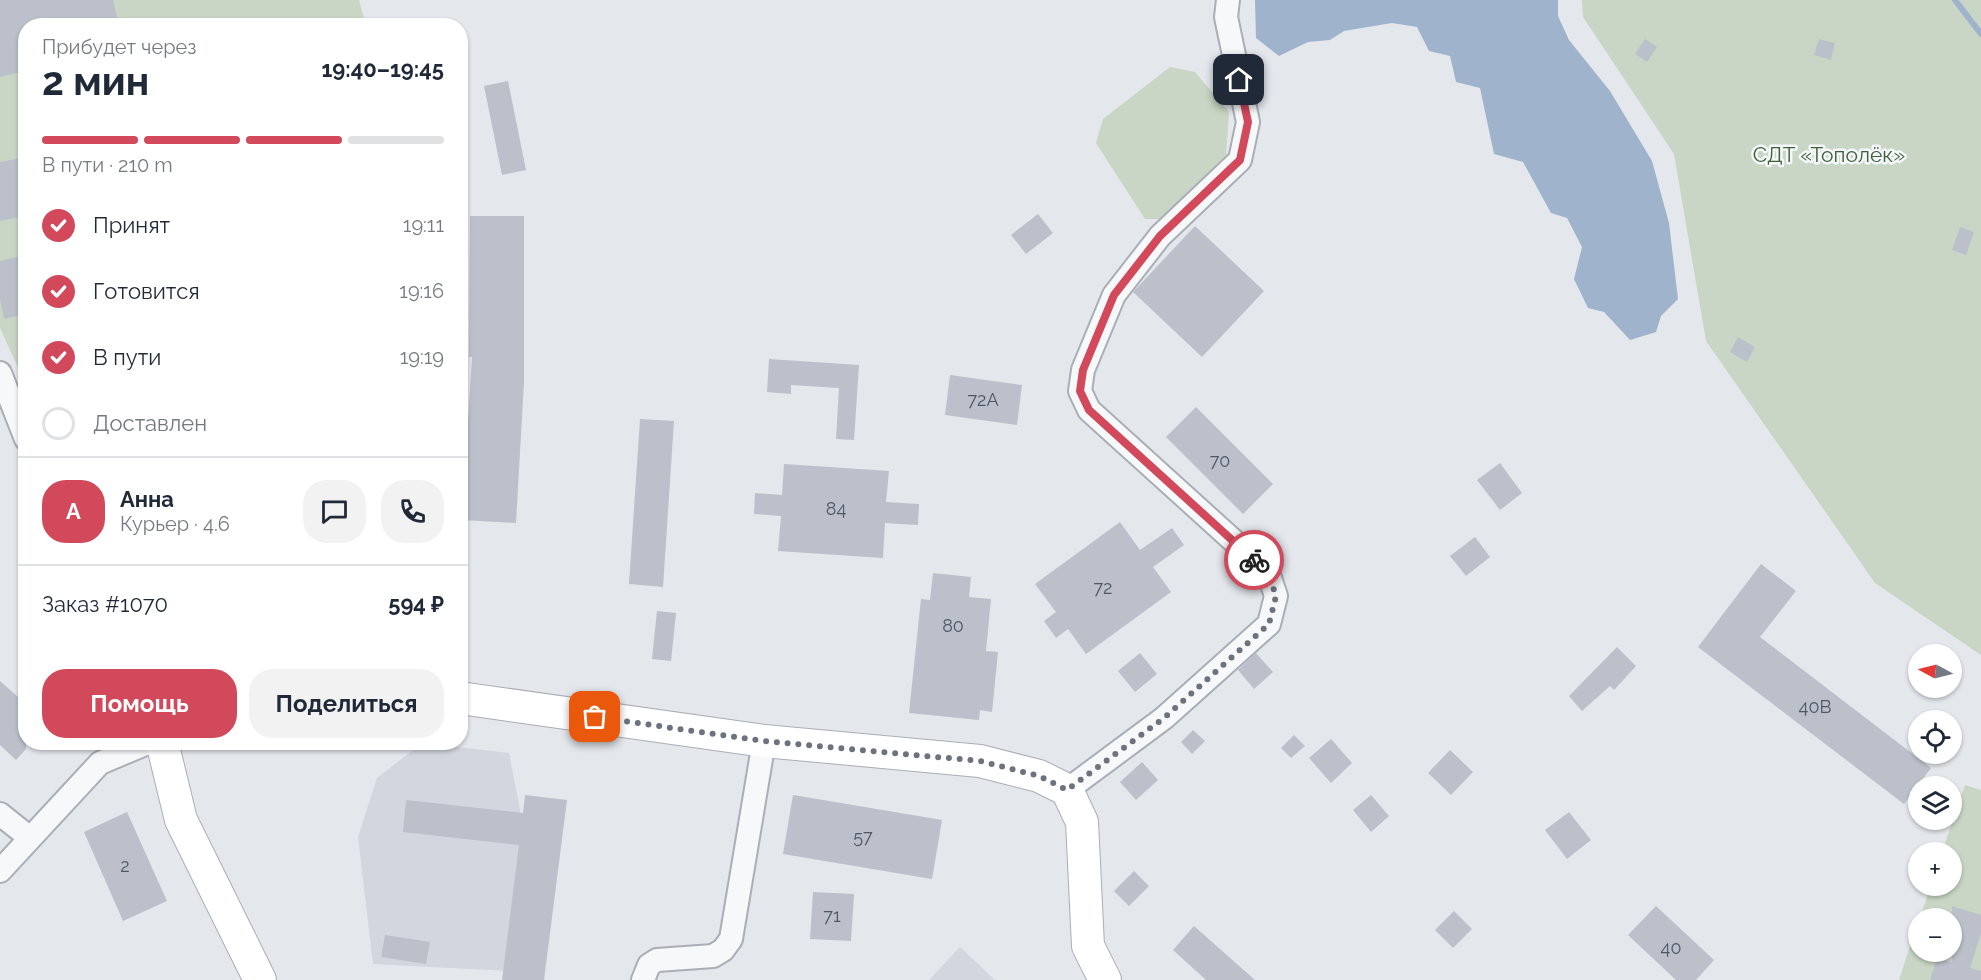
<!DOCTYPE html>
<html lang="ru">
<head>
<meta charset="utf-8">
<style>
  body { margin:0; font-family:Raleway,sans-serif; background:#f2f2f3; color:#1f2937; height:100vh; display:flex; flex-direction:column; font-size:22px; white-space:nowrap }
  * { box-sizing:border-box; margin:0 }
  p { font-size:20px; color:#747a83 }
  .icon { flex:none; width:33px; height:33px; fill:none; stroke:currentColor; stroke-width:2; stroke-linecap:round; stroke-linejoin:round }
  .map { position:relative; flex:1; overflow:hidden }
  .side { position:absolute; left:18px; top:18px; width:450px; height:732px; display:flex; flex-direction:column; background:#fff; border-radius:24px; box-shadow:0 2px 4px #0004 }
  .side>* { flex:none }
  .needle { width:39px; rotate:277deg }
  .tools { position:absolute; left:1908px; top:644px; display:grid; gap:12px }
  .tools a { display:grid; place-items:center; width:54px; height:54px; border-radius:50%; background:#fff; box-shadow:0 2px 4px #0004; font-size:30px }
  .pin { position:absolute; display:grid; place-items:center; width:51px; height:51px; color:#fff; margin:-26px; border-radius:12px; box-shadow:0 3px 9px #0006 }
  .courier { position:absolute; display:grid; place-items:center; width:60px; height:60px; margin:-30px; border:4px solid #d1495b; border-radius:50%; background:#fff; color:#222; box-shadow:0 2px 8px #0007 }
  .headline em { font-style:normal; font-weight:700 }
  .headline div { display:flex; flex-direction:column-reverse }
  .headline { display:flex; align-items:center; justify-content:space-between; height:102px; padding:0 24px }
  h1 { font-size:39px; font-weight:700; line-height:45px }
  .bar { display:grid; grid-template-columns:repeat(4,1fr); gap:9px 6px; align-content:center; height:72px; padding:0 24px }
  .bar i { height:8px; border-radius:4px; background:#e0e1e3 }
  .bar .selected { background:#d1495b }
  .bar p { grid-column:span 4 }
  .line { display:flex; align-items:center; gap:15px; padding:0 24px; border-top:2px solid #e0e1e3 }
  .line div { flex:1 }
  .round { display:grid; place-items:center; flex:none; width:63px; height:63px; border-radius:24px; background:#f2f2f3 }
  ol { padding:0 24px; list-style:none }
  li { display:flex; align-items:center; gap:18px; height:66px }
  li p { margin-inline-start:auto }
  li .icon { padding:6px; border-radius:50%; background:#d1495b; color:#fff; stroke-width:4 }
  li:last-child { color:#747a83 }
  li i { width:33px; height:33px; border:3px solid #e0e1e3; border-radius:50% }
  .primary-button { display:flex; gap:12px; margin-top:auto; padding:12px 24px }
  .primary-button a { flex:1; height:69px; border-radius:24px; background:#d1495b; color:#fff; font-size:24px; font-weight:700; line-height:69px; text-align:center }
  .primary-button a+a { background:#f2f2f3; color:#1f2937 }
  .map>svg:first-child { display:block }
  .built { fill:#d2d6de }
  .green { fill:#c9d6c5 }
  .water { fill:#9fb4cc }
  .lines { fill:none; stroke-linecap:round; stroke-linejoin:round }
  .stream { stroke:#9fb4cc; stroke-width:6 }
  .building { fill:#bbc0ca }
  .street-casing { stroke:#a9aeb7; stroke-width:26 }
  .secondary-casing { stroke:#a9aeb7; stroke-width:34 }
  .street { stroke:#f7f8fa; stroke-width:22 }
  .secondary { stroke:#fff; stroke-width:32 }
  .done { stroke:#6c737f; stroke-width:6; stroke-dasharray:0 10.8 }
  .route { stroke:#d1495b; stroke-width:8 }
  .labels { text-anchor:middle; stroke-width:5; stroke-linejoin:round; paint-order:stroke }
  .number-label { font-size:18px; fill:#4f5766 }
  .park-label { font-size:21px; fill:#3f6138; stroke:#f4f6f9 }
</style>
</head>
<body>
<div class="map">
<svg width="1981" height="980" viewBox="0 0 1981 980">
  <rect width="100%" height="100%" fill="#e4e7ec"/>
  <path class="built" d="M 422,743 L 509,753 L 540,913 L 531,972 L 373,964 L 358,837 L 377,778 Z
    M 960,947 L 995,980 L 929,980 Z"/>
  <path class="green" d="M 0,0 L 359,0 L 366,25 L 26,26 L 25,383 L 0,328 Z
    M 1582,0 L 1981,0 L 1981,655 L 1875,583 L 1706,341 L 1674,154 L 1583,17 Z
    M 1170,67 L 1195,72 L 1229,112 L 1226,155 L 1161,219 L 1145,219 L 1096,143 L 1103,119 Z
    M 1965,785 L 1981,790 L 1981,980 L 1899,980 L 1918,922 L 1918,951 L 1952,951 L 1952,918 L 1920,918 L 1931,885 L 1952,885 L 1952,852 L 1942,852 Z"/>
  <path class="water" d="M 1255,0 L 1558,0 L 1558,16 L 1569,40 L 1610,91 L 1652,161 L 1669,223 L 1678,299 L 1661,316 L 1656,332 L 1630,340 L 1604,312 L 1588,308 L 1574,279 L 1582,247 L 1567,218 L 1551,213 L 1523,162 L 1494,154 L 1480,88 L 1456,82 L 1450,56 L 1429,51 L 1417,27 L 1392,23 L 1344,31 L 1330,40 L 1308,42 L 1279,56 L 1256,38 Z"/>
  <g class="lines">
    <path class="stream" d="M 1955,0 L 1981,34"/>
  </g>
  <path class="building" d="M 0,0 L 113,0 L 119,26 L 26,26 L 26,71 L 0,77 Z
    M 1645,39 L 1657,47 L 1647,62 L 1635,54 Z
    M 1819,39 L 1835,43 L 1831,60 L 1814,55 Z
    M 508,81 L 526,170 L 502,175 L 484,86 Z
    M 26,157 L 26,216 L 0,221 L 0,162 Z
    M 1038,214 L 1053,233 L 1026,254 L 1011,235 Z
    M 470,216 L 524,216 L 524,382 L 516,523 L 462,520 L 472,357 L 469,357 Z
    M 1195,226 L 1264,291 L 1202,357 L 1133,292 Z
    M 1960,227 L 1974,232 L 1966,255 L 1952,250 Z
    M 26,255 L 26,314 L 4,319 L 0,299 L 0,261 Z
    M 1738,337 L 1755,347 L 1747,362 L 1730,352 Z
    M 769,359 L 859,365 L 854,440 L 836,439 L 839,388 L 791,385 L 791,394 L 767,392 Z
    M 950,375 L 1022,385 L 1017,425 L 945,415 Z
    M 1196,407 L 1273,484 L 1243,514 L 1166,437 Z
    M 640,419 L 674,421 L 663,587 L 629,584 Z
    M 1500,463 L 1522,493 L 1500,510 L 1477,480 Z
    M 784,464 L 889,471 L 886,502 L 919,504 L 918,525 L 885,523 L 883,558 L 778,551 L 781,516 L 754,514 L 755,493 L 782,495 Z
    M 1120,522 L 1140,550 L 1172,528 L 1184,545 L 1153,567 L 1171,592 L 1086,654 L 1068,629 L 1056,638 L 1044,621 L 1056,612 L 1035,584 Z
    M 1475,537 L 1490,557 L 1466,576 L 1450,556 Z
    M 1761,564 L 1796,591 L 1760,637 L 1931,768 L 1904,804 L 1698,647 Z
    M 933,573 L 971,577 L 969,597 L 991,599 L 986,651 L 998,652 L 992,712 L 980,710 L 979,720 L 909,713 L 921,599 L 930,600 Z
    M 657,611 L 676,613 L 671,661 L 652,659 Z
    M 1617,647 L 1636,666 L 1614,690 L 1610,686 L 1582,711 L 1569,696 Z
    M 1140,653 L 1157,674 L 1135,692 L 1118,671 Z
    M 1256,653 L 1273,672 L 1254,689 L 1238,670 Z
    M 0,681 L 26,704 L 26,749 L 16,760 L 0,745 Z
    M 1193,730 L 1205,741 L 1192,754 L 1181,742 Z
    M 1294,735 L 1305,746 L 1291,758 L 1281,748 Z
    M 1331,739 L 1352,763 L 1331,783 L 1309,758 Z
    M 1450,750 L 1473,772 L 1451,795 L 1428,773 Z
    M 1142,762 L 1158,780 L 1136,800 L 1120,782 Z
    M 525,795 L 567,800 L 544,980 L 502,980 L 519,845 L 403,832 L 406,800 L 523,813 Z
    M 793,795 L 942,820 L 932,879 L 783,854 Z
    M 1371,795 L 1389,816 L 1371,832 L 1353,810 Z
    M 127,812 L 167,901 L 123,921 L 84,832 Z
    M 1569,812 L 1591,840 L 1567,859 L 1545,830 Z
    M 1134,871 L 1149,886 L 1129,906 L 1114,891 Z
    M 813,892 L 854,894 L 851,941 L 810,939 Z
    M 1656,906 L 1714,960 L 1696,980 L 1676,980 L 1628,935 Z
    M 1952,906 L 1981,915 L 1981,933 L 1970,968 L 1981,971 L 1981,980 L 1930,980 L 1937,958 L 1952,962 Z
    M 1454,911 L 1472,929 L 1453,948 L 1435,930 Z
    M 1194,926 L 1255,980 L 1206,980 L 1173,950 Z
    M 385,935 L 430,942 L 426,964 L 381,957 Z"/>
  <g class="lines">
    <g class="street-casing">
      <path id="street" d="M 0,373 L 26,439
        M 1067,790 L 1164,718 L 1269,624 L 1276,596 L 1268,572 L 1089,410 L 1080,391 L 1083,370 L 1114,295 L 1160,236 L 1240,160 L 1248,122 L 1226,17 L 1228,0
        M 0,814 L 30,838
        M 0,871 L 100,763 L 150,742
        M 643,980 L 649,965 L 657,960 L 713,956 L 723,950 L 731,939 L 764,741"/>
    </g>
    <g class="secondary-casing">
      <path id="secondary" d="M 460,698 L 764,741 L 980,761 L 1039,776 L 1067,790 L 1082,822 L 1088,946 L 1105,980
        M 162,742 L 181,820 L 260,980"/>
    </g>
    <use href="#street" class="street"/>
    <use href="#secondary" class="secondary"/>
  </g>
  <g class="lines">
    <path class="done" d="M 595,717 L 764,741 L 980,761 L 1039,776 L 1067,790 L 1164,718 L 1269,624 L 1276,596 L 1268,572 L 1254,560"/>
    <path class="route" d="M 1239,80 L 1248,122 L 1240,160 L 1160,236 L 1114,295 L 1083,370 L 1080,391 L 1089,410 L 1254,560"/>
  </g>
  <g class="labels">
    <g class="number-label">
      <text x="983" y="406">72А</text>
      <text x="1220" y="467">70</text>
      <text x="836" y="515">84</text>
      <text x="1103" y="594">72</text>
      <text x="953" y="632">80</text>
      <text x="1815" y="713">40В</text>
      <text x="863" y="843">57</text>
      <text x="125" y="872">2</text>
      <text x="832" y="922">71</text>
      <text x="1671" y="954">40</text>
    </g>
    <g class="park-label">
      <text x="1829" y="162">СДТ «Тополёк»</text>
    </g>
  </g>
</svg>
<div class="tools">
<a><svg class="needle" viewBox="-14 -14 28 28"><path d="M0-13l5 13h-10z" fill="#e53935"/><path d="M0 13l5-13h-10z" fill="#747a83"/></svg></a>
<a><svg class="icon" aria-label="locate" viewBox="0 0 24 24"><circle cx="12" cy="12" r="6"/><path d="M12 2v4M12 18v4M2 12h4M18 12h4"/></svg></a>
<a><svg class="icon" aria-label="layers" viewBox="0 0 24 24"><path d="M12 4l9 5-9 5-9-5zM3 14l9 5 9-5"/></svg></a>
<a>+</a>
<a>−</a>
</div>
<div class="pin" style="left:595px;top:717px;background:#ea580c"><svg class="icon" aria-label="bag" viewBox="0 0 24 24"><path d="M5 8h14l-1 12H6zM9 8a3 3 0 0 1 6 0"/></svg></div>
<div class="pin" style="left:1239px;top:80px;background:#1f2937"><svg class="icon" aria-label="home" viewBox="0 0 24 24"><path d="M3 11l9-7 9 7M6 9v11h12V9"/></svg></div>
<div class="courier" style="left:1254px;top:560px"><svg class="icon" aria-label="bike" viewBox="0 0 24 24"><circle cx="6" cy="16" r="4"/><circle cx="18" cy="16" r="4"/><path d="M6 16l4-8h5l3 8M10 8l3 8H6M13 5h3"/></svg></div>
<section class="side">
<div class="headline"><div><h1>2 мин</h1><p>Прибудет через</p></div><em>19:40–19:45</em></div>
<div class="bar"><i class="selected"></i><i class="selected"></i><i class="selected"></i><i></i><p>В пути · 210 m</p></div>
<ol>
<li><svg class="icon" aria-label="check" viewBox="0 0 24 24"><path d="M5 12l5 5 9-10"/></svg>Принят<p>19:11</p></li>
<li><svg class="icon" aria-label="check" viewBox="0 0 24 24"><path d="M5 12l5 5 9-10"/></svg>Готовится<p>19:16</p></li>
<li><svg class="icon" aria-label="check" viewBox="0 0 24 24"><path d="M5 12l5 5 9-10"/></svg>В пути<p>19:19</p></li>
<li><i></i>Доставлен</li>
</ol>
<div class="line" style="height:108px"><b class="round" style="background:#d1495b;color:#fff">А</b><div><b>Анна</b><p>Курьер · 4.6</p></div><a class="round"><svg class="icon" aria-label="chat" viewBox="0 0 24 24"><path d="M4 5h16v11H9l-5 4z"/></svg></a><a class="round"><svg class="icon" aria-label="phone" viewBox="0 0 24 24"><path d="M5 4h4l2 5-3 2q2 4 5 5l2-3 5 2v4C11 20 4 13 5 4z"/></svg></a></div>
<div class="line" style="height:78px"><div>Заказ #1070</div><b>594 ₽</b></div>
<div class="primary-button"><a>Помощь</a><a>Поделиться</a></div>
</section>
</div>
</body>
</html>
